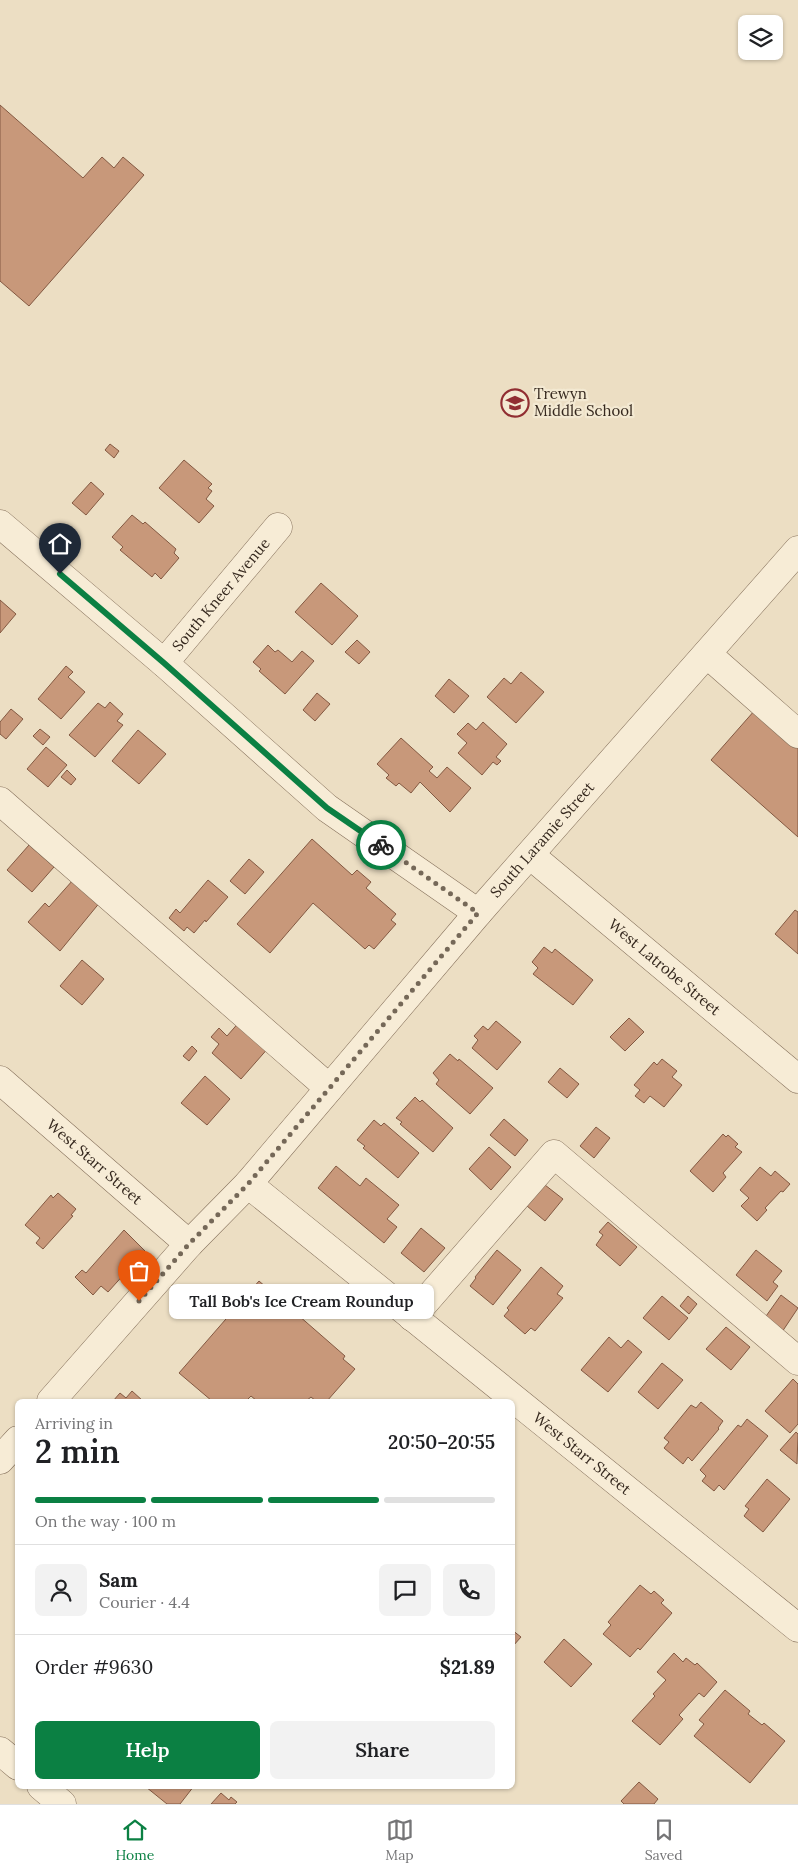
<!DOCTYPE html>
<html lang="en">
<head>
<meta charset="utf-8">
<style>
  body { margin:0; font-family:Lora,serif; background:#f2f2f2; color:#202124; height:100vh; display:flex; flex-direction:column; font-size:19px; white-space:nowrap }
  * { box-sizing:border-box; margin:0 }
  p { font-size:16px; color:#757577 }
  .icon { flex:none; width:28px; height:28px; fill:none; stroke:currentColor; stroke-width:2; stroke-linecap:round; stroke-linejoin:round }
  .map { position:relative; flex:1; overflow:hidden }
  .panel { position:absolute; left:15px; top:1399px; width:500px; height:390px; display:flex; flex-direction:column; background:#fff; border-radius:8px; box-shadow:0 1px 4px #0004 }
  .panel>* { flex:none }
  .controls { position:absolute; left:738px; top:15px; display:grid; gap:10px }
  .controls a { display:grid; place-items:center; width:45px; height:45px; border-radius:8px; background:#fff; box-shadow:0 1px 4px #0004; font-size:25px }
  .pin { position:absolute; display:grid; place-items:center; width:42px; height:42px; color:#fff; margin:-51px -21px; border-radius:50% 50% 50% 0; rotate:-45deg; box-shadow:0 0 5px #0007 }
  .pin .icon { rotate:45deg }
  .courier { position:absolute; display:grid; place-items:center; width:50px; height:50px; margin:-25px; border:4px solid #0b8043; border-radius:50%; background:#fff; color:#222; box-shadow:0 1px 6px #0007 }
  .bubble { position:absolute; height:35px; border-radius:8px; background:#fff; box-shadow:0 1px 4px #0004; font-size:16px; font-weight:600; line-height:35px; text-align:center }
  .overview em { font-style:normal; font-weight:600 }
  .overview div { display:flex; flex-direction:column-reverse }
  .overview { display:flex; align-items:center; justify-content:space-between; height:85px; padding:0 20px }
  h1 { font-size:32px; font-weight:600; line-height:38px }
  .bar { display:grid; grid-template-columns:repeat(4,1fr); gap:8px 5px; align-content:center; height:60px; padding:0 20px }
  .bar i { height:6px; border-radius:4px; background:#e0e0e0 }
  .bar .current { background:#0b8043 }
  .bar p { grid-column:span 4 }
  .line { display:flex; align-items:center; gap:12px; padding:0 20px; border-top:1px solid #e0e0e0 }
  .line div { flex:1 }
  .round { display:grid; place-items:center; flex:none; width:52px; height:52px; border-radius:8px; background:#f2f2f2 }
  .button { display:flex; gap:10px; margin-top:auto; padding:10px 20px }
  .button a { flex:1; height:58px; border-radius:8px; background:#0b8043; color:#fff; font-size:20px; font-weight:600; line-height:58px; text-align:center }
  .button a+a { background:#f2f2f2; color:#202124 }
  .menu { display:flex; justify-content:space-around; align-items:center; height:70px; border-top:1px solid #e0e0e0; background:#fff; font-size:14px; color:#757577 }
  .menu a { display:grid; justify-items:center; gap:2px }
  .menu .current { color:#0b8043 }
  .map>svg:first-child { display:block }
  .building { fill:#c8987a; stroke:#835942 }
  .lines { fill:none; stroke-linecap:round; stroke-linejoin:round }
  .minor-casing { stroke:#85705b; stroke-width:29 }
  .minor { stroke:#f7ecd6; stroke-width:28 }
  .done { stroke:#756858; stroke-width:5; stroke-dasharray:0 9 }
  .route { stroke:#0b8043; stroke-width:6 }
  .labels { text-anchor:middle; stroke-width:4.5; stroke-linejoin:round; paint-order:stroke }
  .poi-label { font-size:15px; fill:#35281e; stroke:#f3e9d2; text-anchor:start }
  .street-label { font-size:15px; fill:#35281e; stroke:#f3e9d2 }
</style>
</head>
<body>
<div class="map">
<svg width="798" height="1804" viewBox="0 0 798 1804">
  <rect width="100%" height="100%" fill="#ecdec3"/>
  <path class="building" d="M 0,105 L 83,178 L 102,157 L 114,168 L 123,157 L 144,175 L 29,306 L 0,281 Z
    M 110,444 L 119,451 L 114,458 L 105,450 Z
    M 184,460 L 212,484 L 208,488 L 212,491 L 206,499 L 214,506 L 199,523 L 159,488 Z
    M 91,482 L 104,494 L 86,515 L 72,503 Z
    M 132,515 L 143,524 L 145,522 L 176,549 L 174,553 L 179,558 L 161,579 L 155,573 L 152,577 L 120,550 L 123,547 L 112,537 Z
    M 321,583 L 358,616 L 332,645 L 295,612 Z
    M 0,600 L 16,614 L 0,633 Z
    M 357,640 L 370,652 L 359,664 L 345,652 Z
    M 268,645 L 275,652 L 278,650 L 292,662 L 302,651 L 314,661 L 285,694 L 259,671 L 261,669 L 253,662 Z
    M 66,666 L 73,672 L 68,677 L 85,692 L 61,719 L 38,699 Z
    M 521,672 L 544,692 L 516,723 L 487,697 L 504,678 L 511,684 Z
    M 449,679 L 469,696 L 454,713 L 435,696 Z
    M 317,693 L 330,704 L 315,721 L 303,710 Z
    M 110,702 L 123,714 L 117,721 L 123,725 L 95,757 L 69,735 L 98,703 L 105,708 Z
    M 11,709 L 23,719 L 6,739 L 0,734 L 0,722 Z
    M 755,710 L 798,748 L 798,837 L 711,760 Z
    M 483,722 L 507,744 L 496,757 L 501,761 L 497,765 L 493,762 L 482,775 L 458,753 L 467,743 L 457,734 L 468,723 L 476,730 Z
    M 40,729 L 50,737 L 43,745 L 33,736 Z
    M 138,730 L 166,754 L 139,784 L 112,761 Z
    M 401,738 L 433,767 L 429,771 L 437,778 L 447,767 L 471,788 L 450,812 L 420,782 L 411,793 L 399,783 L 396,786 L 386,778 L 389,775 L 377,764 Z
    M 46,747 L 67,765 L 48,787 L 27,769 Z
    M 67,770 L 76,779 L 71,785 L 61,777 Z
    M 312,839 L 352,875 L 357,870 L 371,882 L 366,888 L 396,914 L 391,920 L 396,924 L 374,949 L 369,945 L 365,949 L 313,903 L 270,953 L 237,924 Z
    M 29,845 L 54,867 L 32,892 L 7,870 Z
    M 249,859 L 264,872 L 245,894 L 230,881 Z
    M 73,880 L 101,901 L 60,951 L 28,922 L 45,903 L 49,907 Z
    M 208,880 L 228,897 L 206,922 L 205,920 L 194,933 L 187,927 L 184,931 L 169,918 L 176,909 L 180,913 Z
    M 795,910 L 798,912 L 798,954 L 775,934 Z
    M 544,947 L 552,953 L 555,949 L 593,980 L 573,1005 L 533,974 L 538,968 L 532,962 Z
    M 82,960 L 104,979 L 82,1005 L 60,986 Z
    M 629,1018 L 644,1032 L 625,1051 L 610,1037 Z
    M 241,1020 L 270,1046 L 241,1079 L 212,1053 L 219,1044 L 211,1037 L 219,1028 L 227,1036 Z
    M 496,1021 L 521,1042 L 497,1070 L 472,1048 L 478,1040 L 474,1036 L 483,1026 L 488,1030 Z
    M 192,1046 L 197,1051 L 189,1061 L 183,1056 Z
    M 450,1054 L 458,1061 L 459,1059 L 493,1088 L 470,1114 L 436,1084 L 439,1080 L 433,1073 Z
    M 662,1059 L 677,1071 L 672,1077 L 682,1085 L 664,1107 L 650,1096 L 644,1103 L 635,1096 L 640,1090 L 634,1085 L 654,1062 L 657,1065 Z
    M 560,1068 L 579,1084 L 567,1098 L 548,1082 Z
    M 205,1076 L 230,1099 L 207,1125 L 181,1103 Z
    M 415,1097 L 420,1102 L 422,1100 L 453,1128 L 433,1152 L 400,1124 L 402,1122 L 396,1118 Z
    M 504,1119 L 528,1140 L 515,1156 L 490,1135 Z
    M 374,1120 L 381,1126 L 384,1123 L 419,1153 L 398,1178 L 363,1148 L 365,1146 L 357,1140 Z
    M 596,1127 L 610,1138 L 594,1158 L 580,1146 Z
    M 723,1134 L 726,1137 L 728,1135 L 738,1144 L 735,1147 L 742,1152 L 723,1173 L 726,1177 L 713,1192 L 690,1171 Z
    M 489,1147 L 511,1167 L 491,1190 L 469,1169 Z
    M 336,1166 L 360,1186 L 366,1178 L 399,1205 L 387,1219 L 397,1227 L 384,1243 L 318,1188 Z
    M 760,1167 L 771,1176 L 775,1171 L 790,1184 L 783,1192 L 781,1191 L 765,1208 L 767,1210 L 757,1221 L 741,1206 L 749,1198 L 740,1190 Z
    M 545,1185 L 563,1199 L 545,1221 L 527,1206 Z
    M 58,1193 L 76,1209 L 71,1215 L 73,1216 L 43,1249 L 36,1243 L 40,1238 L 25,1225 L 51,1195 L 53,1198 Z
    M 608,1222 L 637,1247 L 620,1266 L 596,1245 L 603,1235 L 599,1232 Z
    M 421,1228 L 445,1248 L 424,1272 L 401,1253 Z
    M 124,1230 L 145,1251 L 108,1292 L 101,1286 L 93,1295 L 75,1277 L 82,1270 L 86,1273 Z
    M 497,1250 L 521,1270 L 493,1305 L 470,1286 L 476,1278 L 475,1277 Z
    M 756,1250 L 782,1271 L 773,1282 L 778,1286 L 767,1301 L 736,1275 Z
    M 541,1267 L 563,1286 L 557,1294 L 563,1298 L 535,1331 L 531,1328 L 525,1334 L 504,1316 L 509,1310 L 507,1308 Z
    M 259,1281 L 345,1356 L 343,1359 L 355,1369 L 327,1401 L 316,1401 L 311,1397 L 306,1401 L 257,1401 L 251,1396 L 246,1401 L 212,1401 L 179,1373 Z
    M 781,1295 L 798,1308 L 782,1332 L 764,1319 Z
    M 662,1296 L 688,1318 L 669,1340 L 643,1318 Z
    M 688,1296 L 697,1304 L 689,1314 L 680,1306 Z
    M 726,1327 L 750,1347 L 731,1370 L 706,1349 Z
    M 609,1337 L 621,1348 L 628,1340 L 642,1352 L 608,1392 L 581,1370 Z
    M 662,1363 L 683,1380 L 658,1409 L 638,1392 Z
    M 793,1379 L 798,1384 L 798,1424 L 790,1433 L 765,1411 Z
    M 132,1391 L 143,1401 L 113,1401 L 120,1393 L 126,1398 Z
    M 701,1402 L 723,1421 L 718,1428 L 719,1429 L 692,1461 L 688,1457 L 683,1464 L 664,1448 L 669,1442 L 664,1438 L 691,1405 L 696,1408 Z
    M 747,1419 L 768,1436 L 724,1490 L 719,1485 L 714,1491 L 702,1481 L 706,1476 L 700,1470 L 738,1425 L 741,1427 Z
    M 796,1432 L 798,1434 L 797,1464 L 780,1450 Z
    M 767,1479 L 790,1499 L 763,1532 L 744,1516 L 749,1509 L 745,1506 Z
    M 640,1585 L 651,1594 L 654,1591 L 664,1600 L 661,1603 L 672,1613 L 640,1650 L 638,1648 L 630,1657 L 603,1634 L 611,1625 L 608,1622 Z
    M 512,1630 L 521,1637 L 513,1646 L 512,1646 Z
    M 564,1639 L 592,1664 L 571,1687 L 544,1662 Z
    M 674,1653 L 683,1662 L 686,1658 L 695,1665 L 697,1663 L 717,1682 L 704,1697 L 699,1693 L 679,1715 L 683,1719 L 660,1745 L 632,1721 L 655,1696 L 653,1694 L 666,1680 L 657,1672 Z
    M 725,1690 L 750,1711 L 748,1714 L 762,1725 L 764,1723 L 785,1741 L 750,1783 L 694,1736 L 704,1724 L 699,1720 Z
    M 639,1782 L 658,1799 L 654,1804 L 624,1804 L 621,1801 Z
    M 147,1786 L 194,1786 L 180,1804 L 167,1804 L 146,1787 Z
    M 221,1793 L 229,1800 L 231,1797 L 237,1802 L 235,1804 L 211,1804 Z"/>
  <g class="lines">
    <g class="minor-casing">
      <g id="minor">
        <path d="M 0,524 L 164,663 L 327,808 L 478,913"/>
        <path d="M 707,654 L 798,734"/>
        <path id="s1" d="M 164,663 L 278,527"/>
        <path d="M 0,801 L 329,1088"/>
        <path id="s2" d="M 530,855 L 798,1079"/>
        <path id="s3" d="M 0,1080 L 189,1244"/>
        <path id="s4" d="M 248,1184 L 798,1628"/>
        <path d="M 412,1317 L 554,1154 L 798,1361"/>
        <path id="s5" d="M 51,1401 L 189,1244 L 248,1184 L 478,913 L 798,550"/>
        <path d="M 0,1460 L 18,1440"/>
        <path d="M 0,1751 L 18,1766"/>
        <path d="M 41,1786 L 62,1804"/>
      </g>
    </g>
    <use href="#minor" class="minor"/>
  </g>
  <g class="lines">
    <path class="done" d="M 139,1301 L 189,1244 L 248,1184 L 478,913 L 381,845"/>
    <path class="route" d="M 60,574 L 164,663 L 327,808 L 381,845"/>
  </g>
  <defs>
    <g id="school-ring" transform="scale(1.4375)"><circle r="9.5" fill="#f3e9d2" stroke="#912e32" stroke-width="1.5"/><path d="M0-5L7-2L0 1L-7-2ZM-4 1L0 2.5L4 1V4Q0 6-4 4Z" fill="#912e32"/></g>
  </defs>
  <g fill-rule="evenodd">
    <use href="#school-ring" x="515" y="403"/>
  </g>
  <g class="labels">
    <g class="poi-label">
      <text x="534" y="399">Trewyn<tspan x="534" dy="17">Middle School</tspan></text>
    </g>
    <g class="street-label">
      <text dy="5" stroke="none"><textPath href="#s1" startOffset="89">South Kneer Avenue</textPath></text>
      <text dy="5" stroke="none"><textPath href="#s5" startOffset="746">South Laramie Street</textPath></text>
      <text dy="5" stroke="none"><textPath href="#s2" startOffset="175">West Latrobe Street</textPath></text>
      <text dy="5" stroke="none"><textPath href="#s3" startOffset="125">West Starr Street</textPath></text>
      <text dy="5" stroke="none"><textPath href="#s4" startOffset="429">West Starr Street</textPath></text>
    </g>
  </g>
</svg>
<div class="controls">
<a><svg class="icon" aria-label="layers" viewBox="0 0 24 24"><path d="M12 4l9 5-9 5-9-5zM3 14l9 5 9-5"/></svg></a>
</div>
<div class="pin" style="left:139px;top:1301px;background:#ea580c"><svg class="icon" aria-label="bag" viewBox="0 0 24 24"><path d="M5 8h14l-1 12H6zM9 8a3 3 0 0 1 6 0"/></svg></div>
<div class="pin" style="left:60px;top:574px;background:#1f2937"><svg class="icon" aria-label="home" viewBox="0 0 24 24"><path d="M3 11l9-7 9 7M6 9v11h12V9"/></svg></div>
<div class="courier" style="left:381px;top:845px"><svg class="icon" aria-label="bike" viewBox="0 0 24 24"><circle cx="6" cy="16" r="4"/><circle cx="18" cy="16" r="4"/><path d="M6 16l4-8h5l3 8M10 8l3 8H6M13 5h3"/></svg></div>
<div class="bubble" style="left:169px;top:1284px;width:265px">Tall Bob's Ice Cream Roundup</div>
<section class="panel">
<div class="overview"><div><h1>2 min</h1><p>Arriving in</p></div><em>20:50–20:55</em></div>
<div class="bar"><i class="current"></i><i class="current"></i><i class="current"></i><i></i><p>On the way · 100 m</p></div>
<div class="line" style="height:90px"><a class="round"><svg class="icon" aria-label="person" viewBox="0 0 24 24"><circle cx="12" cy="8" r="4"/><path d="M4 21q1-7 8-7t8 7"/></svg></a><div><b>Sam</b><p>Courier · 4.4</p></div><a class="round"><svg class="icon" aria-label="chat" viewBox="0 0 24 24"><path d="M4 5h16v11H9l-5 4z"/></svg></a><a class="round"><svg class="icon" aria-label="phone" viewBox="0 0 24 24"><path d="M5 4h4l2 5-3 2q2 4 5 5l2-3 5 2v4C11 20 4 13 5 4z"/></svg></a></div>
<div class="line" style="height:65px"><div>Order #9630</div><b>$21.89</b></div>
<div class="button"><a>Help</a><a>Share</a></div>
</section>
</div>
<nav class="menu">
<a class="current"><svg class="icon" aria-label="home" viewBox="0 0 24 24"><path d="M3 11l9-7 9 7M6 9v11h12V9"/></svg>Home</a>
<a><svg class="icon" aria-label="map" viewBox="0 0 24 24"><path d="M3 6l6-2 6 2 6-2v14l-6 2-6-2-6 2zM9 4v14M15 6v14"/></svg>Map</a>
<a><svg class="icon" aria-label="saved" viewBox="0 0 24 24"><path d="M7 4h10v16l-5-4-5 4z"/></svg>Saved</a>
</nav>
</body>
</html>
